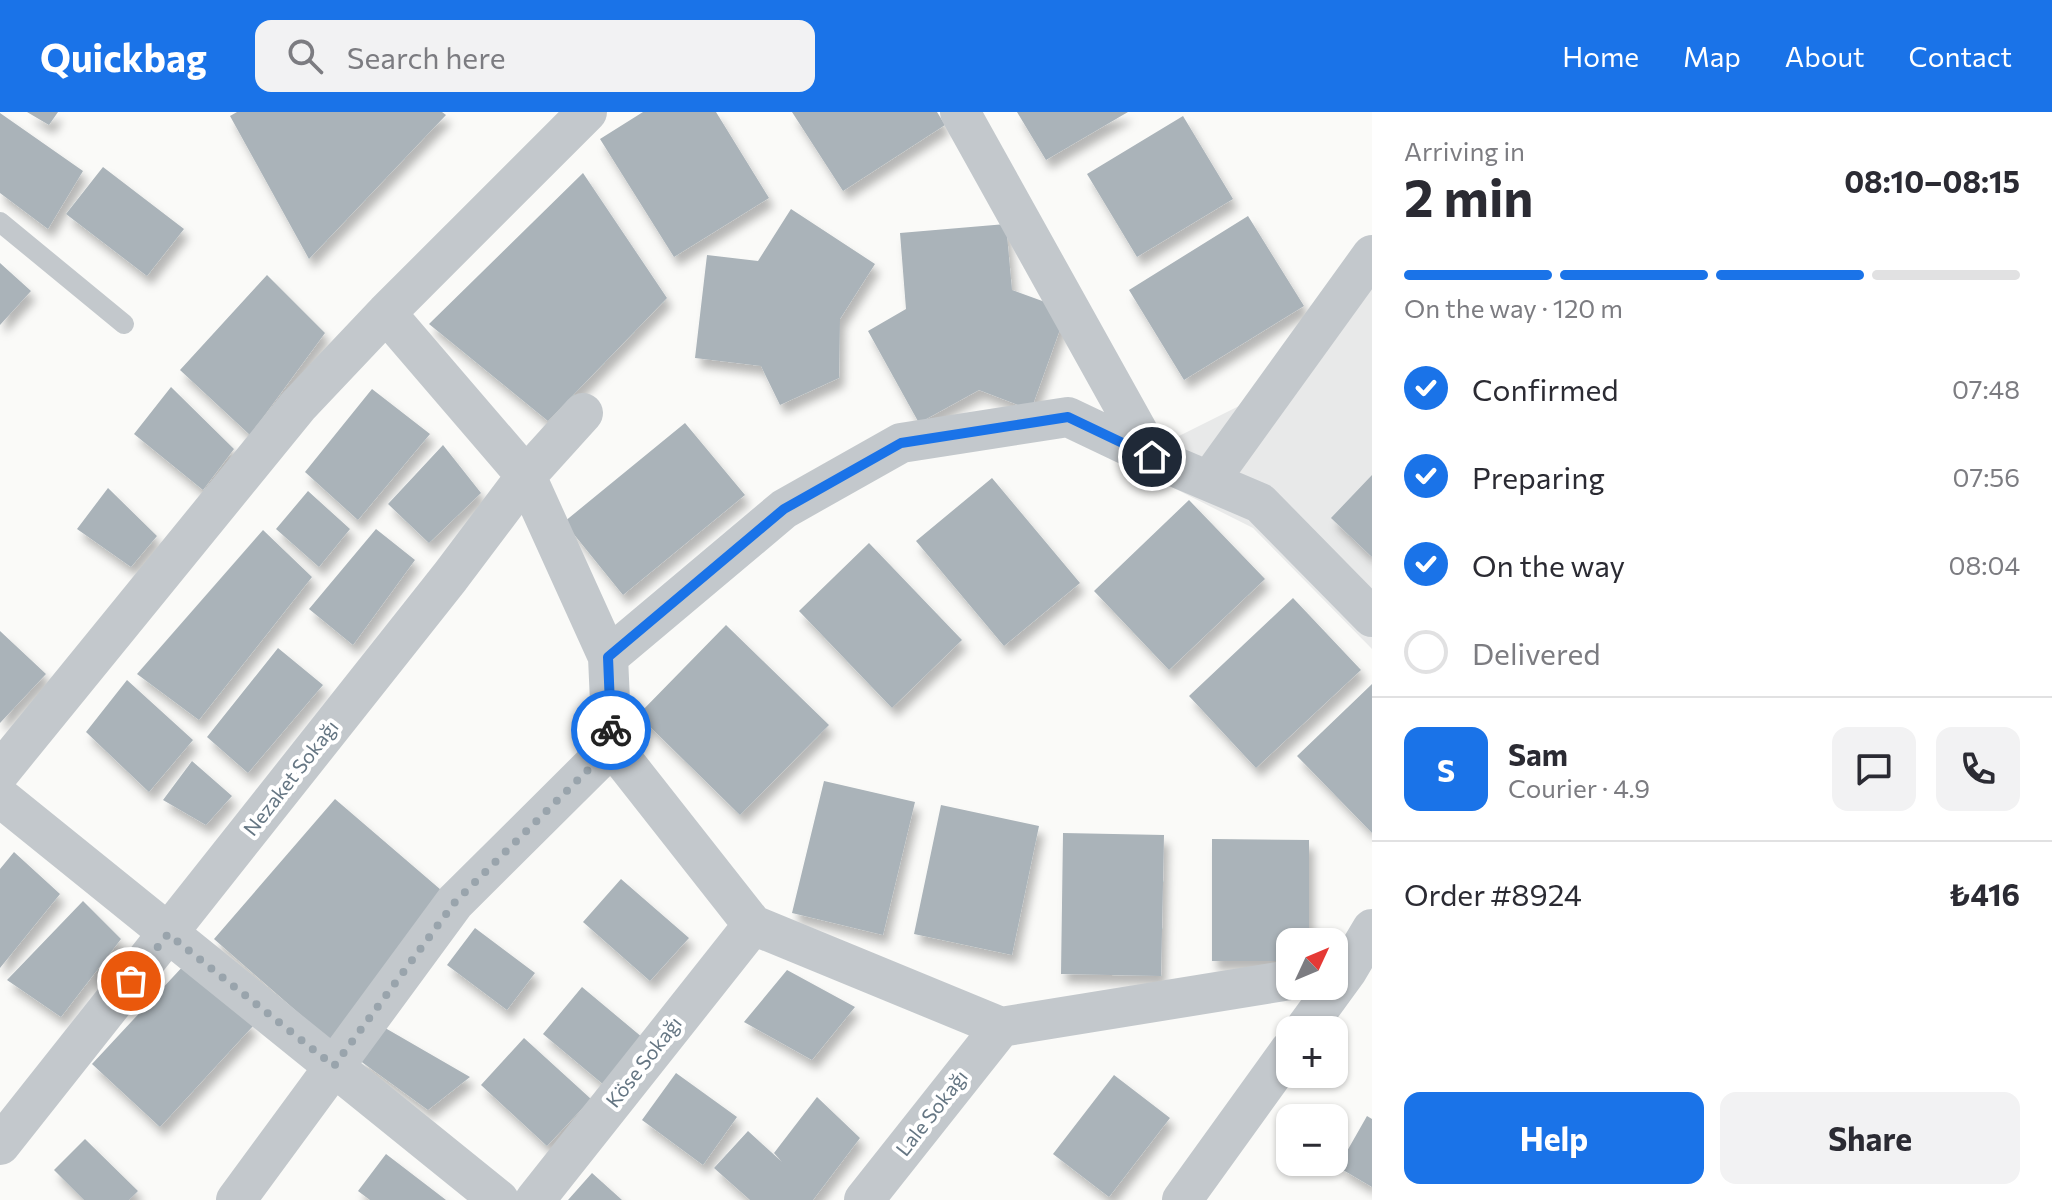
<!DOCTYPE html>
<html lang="en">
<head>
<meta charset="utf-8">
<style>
  body { margin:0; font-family:Commissioner,sans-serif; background:#f2f2f3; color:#2b2b33; height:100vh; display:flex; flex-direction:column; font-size:30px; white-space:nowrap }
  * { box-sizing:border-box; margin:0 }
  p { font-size:26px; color:#7c7c81 }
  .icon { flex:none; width:44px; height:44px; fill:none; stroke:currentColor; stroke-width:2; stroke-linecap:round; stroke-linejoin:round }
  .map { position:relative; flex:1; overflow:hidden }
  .drawer { display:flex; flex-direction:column; background:#fff; width:680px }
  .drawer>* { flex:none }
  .needle { width:52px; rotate:46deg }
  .buttons { position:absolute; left:1276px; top:816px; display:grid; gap:16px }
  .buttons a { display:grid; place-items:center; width:72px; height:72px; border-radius:16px; background:#fff; box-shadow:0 2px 6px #0004; font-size:40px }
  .pin { position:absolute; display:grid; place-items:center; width:68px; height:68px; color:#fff; margin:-34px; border:4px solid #fff; border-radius:50%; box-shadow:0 2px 8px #0007 }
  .courier { position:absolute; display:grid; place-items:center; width:80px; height:80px; margin:-40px; border:6px solid #1a73e8; border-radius:50%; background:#fff; color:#222; box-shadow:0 2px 10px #0007 }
  .overview em { font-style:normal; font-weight:700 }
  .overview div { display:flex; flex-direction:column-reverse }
  .overview { display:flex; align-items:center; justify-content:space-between; height:136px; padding:0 32px }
  h1 { font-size:52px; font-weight:700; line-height:60px }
  .bar { display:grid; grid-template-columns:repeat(4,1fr); gap:12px 8px; align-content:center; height:96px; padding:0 32px }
  .bar i { height:10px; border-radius:6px; background:#e1e1e2 }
  .bar .on { background:#1a73e8 }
  .bar p { grid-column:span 4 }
  .line { display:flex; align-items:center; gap:20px; padding:0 32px; border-top:2px solid #e1e1e2 }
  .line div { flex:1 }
  .round { display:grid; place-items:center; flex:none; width:84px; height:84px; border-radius:16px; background:#f2f2f3 }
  ol { padding:0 32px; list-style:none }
  li { display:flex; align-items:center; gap:24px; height:88px }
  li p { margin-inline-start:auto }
  li .icon { padding:8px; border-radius:50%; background:#1a73e8; color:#fff; stroke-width:4 }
  li:last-child { color:#7c7c81 }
  li i { width:44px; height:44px; border:4px solid #e1e1e2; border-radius:50% }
  .action { display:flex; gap:16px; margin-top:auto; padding:16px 32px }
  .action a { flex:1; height:92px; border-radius:16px; background:#1a73e8; color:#fff; font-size:32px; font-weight:700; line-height:92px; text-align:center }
  .action a+a { background:#f2f2f3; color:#2b2b33 }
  header { display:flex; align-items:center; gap:48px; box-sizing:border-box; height:112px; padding:0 40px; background:#1a73e8; color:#fff }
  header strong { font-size:38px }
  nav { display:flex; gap:44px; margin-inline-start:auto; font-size:28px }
  .search { width:560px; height:72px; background:#f2f2f3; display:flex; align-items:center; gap:20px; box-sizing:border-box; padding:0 28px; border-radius:16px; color:#7c7c81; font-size:30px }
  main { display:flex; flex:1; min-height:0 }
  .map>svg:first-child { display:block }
  .built { fill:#e8e9e9 }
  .building { fill:#aab3b9; filter:url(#shadow) }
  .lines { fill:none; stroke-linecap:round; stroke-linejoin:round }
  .lane { stroke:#c3c8cc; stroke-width:20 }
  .street { stroke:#c3c8cc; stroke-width:40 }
  .done { stroke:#99a4ac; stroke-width:8; stroke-dasharray:0 14.4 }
  .route { stroke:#1a73e8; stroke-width:10 }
  .labels { text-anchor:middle; stroke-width:8; stroke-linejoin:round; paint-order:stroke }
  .street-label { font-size:20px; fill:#657683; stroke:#fff }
</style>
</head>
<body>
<header>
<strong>Quickbag</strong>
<div class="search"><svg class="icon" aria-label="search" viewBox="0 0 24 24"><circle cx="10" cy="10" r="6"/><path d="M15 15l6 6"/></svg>Search here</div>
<nav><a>Home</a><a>Map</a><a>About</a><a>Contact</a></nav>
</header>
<main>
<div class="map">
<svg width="1372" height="1088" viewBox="0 0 1372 1088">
  <defs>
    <filter id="shadow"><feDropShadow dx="5" dy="9" stdDeviation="4" flood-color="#0004"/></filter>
  </defs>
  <rect width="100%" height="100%" fill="#fafaf8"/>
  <path class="built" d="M 1372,126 L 1372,537 L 1253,416 L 1134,356 L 1173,327 L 1245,291 Z"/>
  <path class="building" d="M 27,0 L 58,0 L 49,13 Z
    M 237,0 L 442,0 L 446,3 L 309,147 L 230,4 Z
    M 643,0 L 716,0 L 769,86 L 674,145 L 600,27 Z
    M 792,0 L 937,0 L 945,13 L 843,79 Z
    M 1017,0 L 1128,0 L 1046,48 Z
    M 0,1 L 83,59 L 48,117 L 0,81 Z
    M 1183,4 L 1233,87 L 1137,145 L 1087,62 Z
    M 103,55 L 184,117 L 147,164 L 66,102 Z
    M 583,61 L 667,186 L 548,309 L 429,212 Z
    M 791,97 L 875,152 L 840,207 L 839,266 L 780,293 L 761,254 L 695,246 L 707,143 L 758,149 Z
    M 1248,104 L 1304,194 L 1184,268 L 1129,178 Z
    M 1006,112 L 1012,178 L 1067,198 L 1031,298 L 979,278 L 919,311 L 868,219 L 906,197 L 900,121 Z
    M 0,151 L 31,179 L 0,213 Z
    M 267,163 L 325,221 L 250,323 L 180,258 Z
    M 171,275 L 234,337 L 203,378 L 134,322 Z
    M 372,277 L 430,322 L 358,408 L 305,360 Z
    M 685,311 L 745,383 L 623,483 L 564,410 Z
    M 443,333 L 481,381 L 429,431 L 388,392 Z
    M 1372,363 L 1372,445 L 1331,406 Z
    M 992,366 L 1080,471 L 1004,534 L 916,429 Z
    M 108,376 L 157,424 L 131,455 L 77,417 Z
    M 308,379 L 350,417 L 319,455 L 276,417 Z
    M 1189,388 L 1265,467 L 1169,558 L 1094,479 Z
    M 376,417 L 415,448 L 353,533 L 309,497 Z
    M 263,418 L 312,465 L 199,608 L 137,562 Z
    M 869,431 L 962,528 L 892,596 L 799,499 Z
    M 1293,486 L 1361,558 L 1256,656 L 1189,584 Z
    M 726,513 L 829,613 L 740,703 L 638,603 Z
    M 0,519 L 46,562 L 0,611 Z
    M 278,536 L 323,573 L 248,661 L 207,625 Z
    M 127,568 L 193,628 L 149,680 L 86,620 Z
    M 1372,572 L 1372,721 L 1297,644 Z
    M 192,649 L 232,684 L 206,713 L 163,688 Z
    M 824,669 L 915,690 L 883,823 L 792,801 Z
    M 335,687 L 455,790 L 333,931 L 214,827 Z
    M 941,693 L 1039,714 L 1012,843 L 914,822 Z
    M 1063,721 L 1164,723 L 1161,864 L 1061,862 Z
    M 1212,727 L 1309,728 L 1309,830 L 1290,830 L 1290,849 L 1212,849 Z
    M 14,740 L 60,782 L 0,856 L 0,757 Z
    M 621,767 L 689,826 L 650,869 L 583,810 Z
    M 83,789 L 121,827 L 61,905 L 7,868 Z
    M 475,816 L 535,861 L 507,898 L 447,853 Z
    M 186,851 L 253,914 L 160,1015 L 92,952 Z
    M 787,858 L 855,895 L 812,948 L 744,910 Z
    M 582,875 L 649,931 L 610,978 L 543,922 Z
    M 380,913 L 470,965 L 428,998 L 359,948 Z
    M 524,926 L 591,987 L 547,1034 L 481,973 Z
    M 676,961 L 737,1005 L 703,1053 L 642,1008 Z
    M 1114,963 L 1170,1006 L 1109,1085 L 1053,1042 Z
    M 817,985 L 860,1026 L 813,1088 L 750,1088 L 714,1056 L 748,1019 L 782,1050 L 774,1041 Z
    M 1367,1004 L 1372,1007 L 1372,1075 L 1338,1055 Z
    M 85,1027 L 138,1079 L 129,1088 L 84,1088 L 54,1058 Z
    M 386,1042 L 446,1088 L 370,1088 L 358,1079 Z
    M 592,1061 L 622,1088 L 568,1088 Z"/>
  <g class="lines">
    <path class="lane" d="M 0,110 L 124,212"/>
    <path class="street" d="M 960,0 L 1152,345
      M 386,201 L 526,364 L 608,545 L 612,634 L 753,813 L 1001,915 L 1290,868
      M 1209,369 L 1372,143
      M 608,545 L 784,397 L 901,331 L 1068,305 L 1152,345 L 1260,391 L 1372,505
      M 0,660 L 298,294 L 386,201 L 587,0
      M 0,685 L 499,1088
      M 1304,918 L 1347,859 L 1372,817
      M 0,1033 L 450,465 L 526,364 L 583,301
      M 236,1088 L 455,790 L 612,634
      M 535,1088 L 753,813
      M 864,1088 L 1001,915
      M 1182,1088 L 1290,938"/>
  </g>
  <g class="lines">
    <path class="done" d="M 131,869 L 168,822 L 334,954 L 455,790 L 612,634 L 611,618"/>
    <path class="route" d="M 611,618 L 608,545 L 784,397 L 901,331 L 1068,305 L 1152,345"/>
  </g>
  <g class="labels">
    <g class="street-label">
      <text transform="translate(291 666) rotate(-52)" y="7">Nezaket Sokağı</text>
      <text transform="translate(644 950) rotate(-52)" y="7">Köse Sokağı</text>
      <text transform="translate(932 1001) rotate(-52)" y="7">Lale Sokağı</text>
    </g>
  </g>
</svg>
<div class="buttons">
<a><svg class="needle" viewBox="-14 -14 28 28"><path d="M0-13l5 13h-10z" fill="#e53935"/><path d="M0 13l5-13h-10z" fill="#7c7c81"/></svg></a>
<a>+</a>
<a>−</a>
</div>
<div class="pin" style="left:131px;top:869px;background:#ea580c"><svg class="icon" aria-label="bag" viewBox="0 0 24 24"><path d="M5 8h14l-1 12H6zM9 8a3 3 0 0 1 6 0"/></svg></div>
<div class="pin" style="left:1152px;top:345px;background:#1f2937"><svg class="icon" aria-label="home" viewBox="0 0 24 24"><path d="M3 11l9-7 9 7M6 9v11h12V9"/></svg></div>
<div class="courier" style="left:611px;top:618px"><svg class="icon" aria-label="bike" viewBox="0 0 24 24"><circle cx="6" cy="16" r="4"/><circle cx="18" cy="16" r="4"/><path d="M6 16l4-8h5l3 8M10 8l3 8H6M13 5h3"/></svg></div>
</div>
<section class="drawer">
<div class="overview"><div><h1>2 min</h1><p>Arriving in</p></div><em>08:10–08:15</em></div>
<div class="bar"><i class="on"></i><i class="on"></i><i class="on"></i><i></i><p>On the way · 120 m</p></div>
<ol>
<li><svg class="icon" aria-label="check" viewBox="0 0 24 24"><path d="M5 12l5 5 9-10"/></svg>Confirmed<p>07:48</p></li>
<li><svg class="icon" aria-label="check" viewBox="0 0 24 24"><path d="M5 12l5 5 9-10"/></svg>Preparing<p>07:56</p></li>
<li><svg class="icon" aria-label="check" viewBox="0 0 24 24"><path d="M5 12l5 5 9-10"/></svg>On the way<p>08:04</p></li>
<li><i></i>Delivered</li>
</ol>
<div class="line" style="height:144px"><b class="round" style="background:#1a73e8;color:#fff">S</b><div><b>Sam</b><p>Courier · 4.9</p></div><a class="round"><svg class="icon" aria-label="chat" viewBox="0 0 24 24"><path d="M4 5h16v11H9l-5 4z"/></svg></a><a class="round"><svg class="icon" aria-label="phone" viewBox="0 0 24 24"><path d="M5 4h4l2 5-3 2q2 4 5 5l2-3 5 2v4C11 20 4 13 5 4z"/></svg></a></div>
<div class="line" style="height:104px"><div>Order #8924</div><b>₺416</b></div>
<div class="action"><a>Help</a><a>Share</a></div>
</section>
</main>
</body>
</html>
